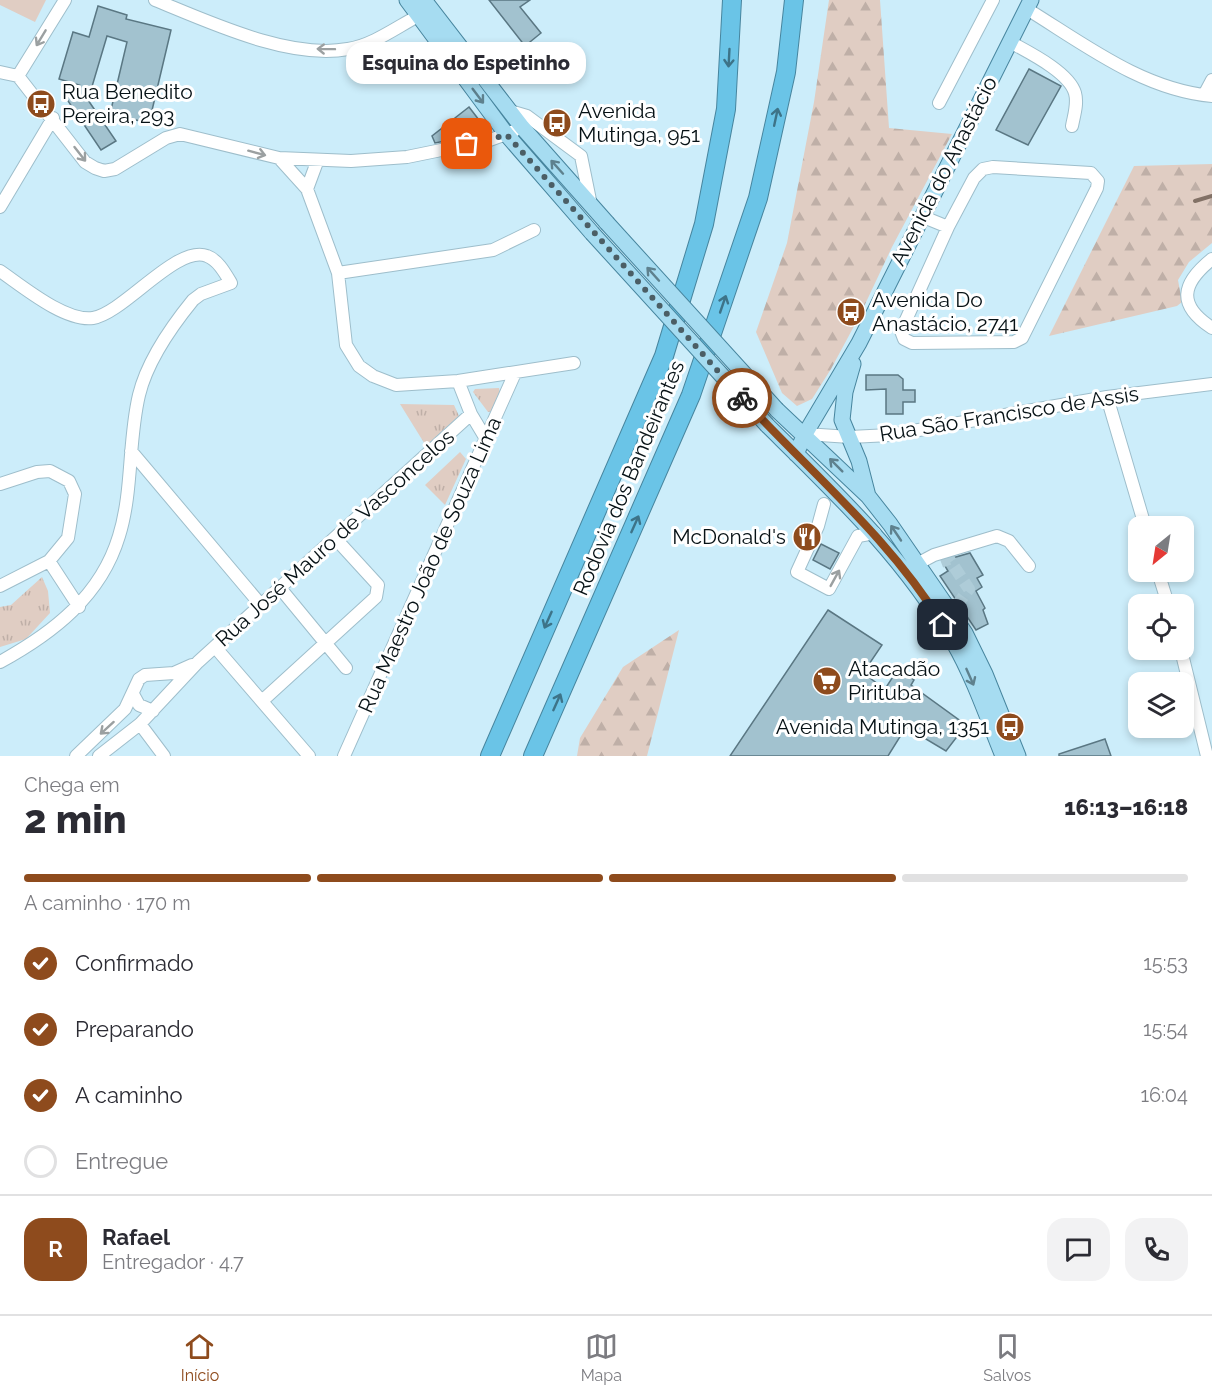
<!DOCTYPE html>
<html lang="pt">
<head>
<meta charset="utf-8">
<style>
  body { margin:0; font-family:Raleway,sans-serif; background:#f2f2f3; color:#2b2b33; height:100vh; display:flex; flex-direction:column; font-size:22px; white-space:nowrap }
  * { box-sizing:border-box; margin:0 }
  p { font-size:20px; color:#7c7c81 }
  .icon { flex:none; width:33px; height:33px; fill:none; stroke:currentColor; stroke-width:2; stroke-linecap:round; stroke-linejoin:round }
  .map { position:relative; height:756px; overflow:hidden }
  .sheet { display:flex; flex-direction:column; background:#fff; flex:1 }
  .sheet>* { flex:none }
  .needle { width:39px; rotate:210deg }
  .tools { position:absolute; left:1128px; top:516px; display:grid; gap:12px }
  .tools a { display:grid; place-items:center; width:66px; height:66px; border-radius:12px; background:#fff; box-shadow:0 3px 9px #0003; font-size:30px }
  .pin { position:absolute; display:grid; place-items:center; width:51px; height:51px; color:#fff; margin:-26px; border-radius:12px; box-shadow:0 3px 9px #0006 }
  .courier { position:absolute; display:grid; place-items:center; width:60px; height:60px; margin:-30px; border:4px solid #8e4b1d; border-radius:50%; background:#fff; color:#222; box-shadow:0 2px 8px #0007 }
  .bubble { position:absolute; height:42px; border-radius:18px; background:#fff; box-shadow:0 3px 9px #0003; font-size:20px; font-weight:800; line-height:42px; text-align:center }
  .headline em { font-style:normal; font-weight:800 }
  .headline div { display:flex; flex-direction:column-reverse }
  .headline { display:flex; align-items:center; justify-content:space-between; height:102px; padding:0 24px }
  h1 { font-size:39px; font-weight:800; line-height:45px }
  .bar { display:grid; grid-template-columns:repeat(4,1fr); gap:9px 6px; align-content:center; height:72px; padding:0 24px }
  .bar i { height:8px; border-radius:4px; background:#e1e1e2 }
  .bar .current { background:#8e4b1d }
  .bar p { grid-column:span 4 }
  .line { display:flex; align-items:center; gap:15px; padding:0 24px; border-top:2px solid #e1e1e2 }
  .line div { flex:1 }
  .round { display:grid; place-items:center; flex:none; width:63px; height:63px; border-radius:18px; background:#f2f2f3 }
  ol { padding:0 24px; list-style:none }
  li { display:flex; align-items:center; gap:18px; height:66px }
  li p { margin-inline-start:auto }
  li .icon { padding:6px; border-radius:50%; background:#8e4b1d; color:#fff; stroke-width:4 }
  li:last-child { color:#7c7c81 }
  li i { width:33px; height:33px; border:3px solid #e1e1e2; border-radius:50% }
  .dock { display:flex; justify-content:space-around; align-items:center; height:84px; border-top:2px solid #e1e1e2; background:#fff; font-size:16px; color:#7c7c81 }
  .dock a { display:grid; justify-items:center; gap:3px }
  .dock .current { color:#8e4b1d }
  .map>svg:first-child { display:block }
  .forest { fill:url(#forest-firs) }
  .park { fill:url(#park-tufts) }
  .pitch { fill:#e0cdc3 }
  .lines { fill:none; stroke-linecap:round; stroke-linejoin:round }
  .stream { stroke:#827166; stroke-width:4 }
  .building { fill:#a2c2cf; stroke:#5a7783; stroke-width:1.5 }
  .minor-tunnel { stroke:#aeccd8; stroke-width:12; stroke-dasharray:12 6; stroke-linecap:butt }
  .minor-casing { stroke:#9ebecb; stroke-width:14 }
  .major-casing { stroke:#47859e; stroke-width:17 }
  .highway-casing { stroke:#47859e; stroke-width:20 }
  .minor { stroke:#fff; stroke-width:12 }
  .major { stroke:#a6dcf1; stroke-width:15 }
  .highway { stroke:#6ac4e7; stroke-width:18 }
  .major-bridge-casing { stroke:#47859e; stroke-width:17; stroke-linecap:butt }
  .major-bridge { stroke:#a6dcf1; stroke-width:15 }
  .oneway { stroke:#9ba0a1 }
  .oneway2 { stroke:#3d7388 }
  .oneway3 { stroke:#5e818e }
  .done { stroke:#4b5e65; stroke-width:6; stroke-dasharray:0 10.8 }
  .route { stroke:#8e4b1d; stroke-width:8 }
  .labels { text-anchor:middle; stroke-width:6; stroke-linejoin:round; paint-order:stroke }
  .poi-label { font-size:21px; fill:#061115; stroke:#fff; text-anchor:start }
  .street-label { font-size:21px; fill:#061115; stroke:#fff }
</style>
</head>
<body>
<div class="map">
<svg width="1212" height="756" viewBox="0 0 1212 756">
  <defs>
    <pattern id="forest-firs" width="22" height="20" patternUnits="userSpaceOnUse" patternTransform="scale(1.5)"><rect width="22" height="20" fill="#e0cdc3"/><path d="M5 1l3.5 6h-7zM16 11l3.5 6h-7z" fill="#bfafa7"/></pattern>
    <pattern id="park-tufts" width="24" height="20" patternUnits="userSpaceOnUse" patternTransform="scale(1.5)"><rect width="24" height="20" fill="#e0cdc3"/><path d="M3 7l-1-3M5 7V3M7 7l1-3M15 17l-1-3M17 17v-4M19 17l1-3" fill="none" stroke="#bfafa7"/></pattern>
  </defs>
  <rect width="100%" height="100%" fill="#ccedfa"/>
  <path class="forest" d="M 829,0 L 880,0 L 889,128 L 952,134 L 892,247 L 860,315 L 831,369 L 812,399 L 797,406 L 782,393 L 756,332 L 787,243 L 814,102 Z
    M 1212,164 L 1212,243 L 1189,262 L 1178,280 L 1182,302 L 1177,306 L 1049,336 L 1134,166 Z
    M 679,630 L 647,756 L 577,756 L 580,738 L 623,667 Z"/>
  <path class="park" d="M 499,388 L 500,393 L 492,411 L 488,412 L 473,392 L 475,389 Z
    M 400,404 L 454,405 L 459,416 L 426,446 Z
    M 460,452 L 466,459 L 445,505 L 425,485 Z
    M 42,577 L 48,591 L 50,613 L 26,639 L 0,647 L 0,607 L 11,605 Z"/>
  <path class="pitch" d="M 0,0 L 46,0 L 35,22 L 0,5 Z"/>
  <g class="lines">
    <path class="stream" d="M 1195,201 L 1212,196"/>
  </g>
  <path class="building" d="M 489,0 L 530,0 L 520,7 L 541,33 L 525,46 Z
    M 98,6 L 127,15 L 126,19 L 171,30 L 149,123 L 110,114 L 127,42 L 107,36 L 88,100 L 116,141 L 101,150 L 64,95 L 79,85 L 59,79 L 73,32 L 89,37 Z
    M 1029,69 L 1061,86 L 1028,145 L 996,130 Z
    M 469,107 L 479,120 L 477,129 L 465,137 L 435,143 L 432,136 Z
    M 866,375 L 898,375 L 903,379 L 903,390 L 915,390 L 915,402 L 903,402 L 903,414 L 886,414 L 886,389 L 866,390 Z
    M 821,544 L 839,553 L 830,569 L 813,560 Z
    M 970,553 L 983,575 L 977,578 L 982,587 L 976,591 L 985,608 L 983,610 L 988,624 L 976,630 L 940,576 L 948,571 L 942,561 Z
    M 828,610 L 882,645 L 863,673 L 885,689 L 898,669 L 914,680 L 911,685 L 966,725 L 946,751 L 906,727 L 888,756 L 730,756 Z
    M 1105,739 L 1111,756 L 1059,756 L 1059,754 Z"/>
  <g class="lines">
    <path class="minor-tunnel" d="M 941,562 L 949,559 L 969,589 L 957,605"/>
    <g class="minor-casing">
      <path id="minor" d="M 155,0 C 209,22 290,60 348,49 C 373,45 397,27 418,16 L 425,19
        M 1027,9 C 1084,44 1143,90 1212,96
        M 1010,42 C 1028,52 1069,72 1075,93 C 1078,104 1074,115 1072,126
        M 0,72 L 18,76 L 85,162 L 95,168 L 104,171 L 115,169 L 166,138 L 180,134 L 279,158 L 351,161 L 407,157 L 490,140 L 514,131
        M 18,76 L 65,0
        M 1204,95 L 1212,80
        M 939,103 L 993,0
        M 510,111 L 527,116 L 581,156 L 591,205
        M 279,158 L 307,189 L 338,273 L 346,345 L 359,366 L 373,376 L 396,385 L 458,381 L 574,363
        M 993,167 L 1091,173 L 1098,181 L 1097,188 L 1022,338 L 1014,342 L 912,343 L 904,339 L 901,331 L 948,227 L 974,178 L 983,169 Z
        M 307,189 L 317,162
        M 0,207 L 53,118
        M 921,216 L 948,227
        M 1212,259 C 1181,284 1177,305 1212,328
        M 0,271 C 22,286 65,322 93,318 C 124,313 177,244 207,256 C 218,260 225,273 231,283 L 201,294 L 193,300 C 171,327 147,362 139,395 C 128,441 133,491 119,536 C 101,596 53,633 0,662
        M 338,273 L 493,250 L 534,230
        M 458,381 L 471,414 L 486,439
        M 1107,397 L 1145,526
        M 805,434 L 850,437 L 890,435 L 1107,397 L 1212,384
        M 131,451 L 261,605
        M 0,484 L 37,472 L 50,471 L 69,481 L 75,494 L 68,538 L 49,561 L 0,586
        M 824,504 L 818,526 L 797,572 L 829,589 L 858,536 L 875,533
        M 49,561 L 79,607
        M 917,564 L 934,555 L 997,536 L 1009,541 L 1029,566
        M 1158,572 L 1168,604
        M 280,588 L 346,668
        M 215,647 L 309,756
        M 1181,650 L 1207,756
        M 133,694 L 139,705 L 153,711
        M 262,701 L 376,597 L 378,585 L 335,538
        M 140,724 L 164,756
        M 76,756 L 125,709 L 139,679 L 145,675 L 174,673 L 192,665
        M 99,756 L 140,724 L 198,662 L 471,414
        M 344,756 L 515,373"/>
    </g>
    <g class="major-casing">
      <path id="major" d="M 407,0 L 507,135 L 592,233
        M 424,0 L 522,127 L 607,223
        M 853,364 L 845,392 L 842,420 L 859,461 L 868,496
        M 777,410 L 868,496 L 890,524 L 965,633 L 985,674 L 1018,756
        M 767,425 C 836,493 905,558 954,643 C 974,678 988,719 1003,756
        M 796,454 L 805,434 L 859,343 L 1031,0"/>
    </g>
    <g class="highway-casing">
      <path id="highway" d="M 490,756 L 664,356 L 704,224 L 726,109 L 732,0
        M 533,756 L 691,395 L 758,198 L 786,72 L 794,0"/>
    </g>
    <use href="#minor" class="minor"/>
    <use href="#major" class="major"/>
    <use href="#highway" class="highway"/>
    <g class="major-bridge-casing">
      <path id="major-bridge" d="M 607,223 L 777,410
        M 592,233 L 767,425"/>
    </g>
    <use href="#major-bridge" class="major-bridge"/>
  </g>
  <defs><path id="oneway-shaft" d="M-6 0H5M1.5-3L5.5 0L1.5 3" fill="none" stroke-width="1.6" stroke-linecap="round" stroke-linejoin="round" transform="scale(1.5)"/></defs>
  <g class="oneway">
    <use href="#oneway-shaft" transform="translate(41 38) rotate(121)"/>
    <use href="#oneway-shaft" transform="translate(326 49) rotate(-179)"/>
    <use href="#oneway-shaft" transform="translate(257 153) rotate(15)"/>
    <use href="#oneway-shaft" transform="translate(80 154) rotate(52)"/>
    <use href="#oneway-shaft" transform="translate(835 578) rotate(-61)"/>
    <use href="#oneway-shaft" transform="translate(107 728) rotate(138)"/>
  </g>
  <g class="oneway2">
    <use href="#oneway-shaft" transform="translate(729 58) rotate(93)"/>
    <use href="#oneway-shaft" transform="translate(776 117) rotate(-78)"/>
    <use href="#oneway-shaft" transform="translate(723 304) rotate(-71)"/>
    <use href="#oneway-shaft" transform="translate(635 524) rotate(-66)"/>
    <use href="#oneway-shaft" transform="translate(548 620) rotate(114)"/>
    <use href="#oneway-shaft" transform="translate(557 702) rotate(-66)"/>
  </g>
  <g class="oneway3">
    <use href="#oneway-shaft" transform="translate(478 96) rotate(53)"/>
    <use href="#oneway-shaft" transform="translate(557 167) rotate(-132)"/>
    <use href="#oneway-shaft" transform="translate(653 274) rotate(-132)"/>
    <use href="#oneway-shaft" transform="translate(836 465) rotate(-135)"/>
    <use href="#oneway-shaft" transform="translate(896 533) rotate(-124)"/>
    <use href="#oneway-shaft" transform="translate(970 677) rotate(66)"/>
  </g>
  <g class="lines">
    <path class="done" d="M 467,144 L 507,135 L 742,398"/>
    <path class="route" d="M 742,398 C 811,473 889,537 943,625"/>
  </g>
  <defs>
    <g id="bus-disc" transform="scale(1.5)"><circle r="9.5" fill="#8e4b1d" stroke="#fff"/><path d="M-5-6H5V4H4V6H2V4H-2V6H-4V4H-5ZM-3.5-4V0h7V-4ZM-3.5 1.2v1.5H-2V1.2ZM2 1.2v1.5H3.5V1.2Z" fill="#fff"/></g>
    <g id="restaurant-disc" transform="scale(1.5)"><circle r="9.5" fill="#8e4b1d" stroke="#fff"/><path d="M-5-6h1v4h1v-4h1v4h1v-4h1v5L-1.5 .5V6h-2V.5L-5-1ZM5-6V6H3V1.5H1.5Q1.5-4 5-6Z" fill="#fff"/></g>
    <g id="supermarket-disc" transform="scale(1.5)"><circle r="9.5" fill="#8e4b1d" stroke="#fff"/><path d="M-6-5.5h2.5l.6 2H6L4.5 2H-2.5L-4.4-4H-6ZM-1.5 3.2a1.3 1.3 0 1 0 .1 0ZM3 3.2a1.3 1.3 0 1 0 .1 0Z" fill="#fff"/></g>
  </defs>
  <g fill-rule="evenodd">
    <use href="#bus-disc" x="41" y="104"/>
    <use href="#bus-disc" x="557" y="123"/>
    <use href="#bus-disc" x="851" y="312"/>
    <use href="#restaurant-disc" x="807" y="537"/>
    <use href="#supermarket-disc" x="827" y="681"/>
    <use href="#bus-disc" x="1010" y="727"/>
  </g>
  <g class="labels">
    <g class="poi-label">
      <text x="62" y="99">Rua Benedito<tspan x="62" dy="24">Pereira, 293</tspan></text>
      <text x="578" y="118">Avenida<tspan x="578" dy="24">Mutinga, 951</tspan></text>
      <text x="872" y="307">Avenida Do<tspan x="872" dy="24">Anastácio, 2741</tspan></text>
      <text x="786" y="544" text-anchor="end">McDonald's</text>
      <text x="848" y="676">Atacadão<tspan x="848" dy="24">Pirituba</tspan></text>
      <text x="989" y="734" text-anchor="end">Avenida Mutinga, 1351</text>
    </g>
    <g class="street-label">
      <text transform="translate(944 171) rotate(-63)" y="7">Avenida do Anastácio</text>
      <text transform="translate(1009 414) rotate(-9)" y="7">Rua São Francisco de Assis</text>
      <text transform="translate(629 478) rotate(-67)" y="7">Rodovia dos Bandeirantes</text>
      <text transform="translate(335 538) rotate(-42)" y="7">Rua José Mauro de Vasconcelos</text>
      <text transform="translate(430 565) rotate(-66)" y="7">Rua Maestro João de Souza Lima</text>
    </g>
  </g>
</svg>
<div class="tools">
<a><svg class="needle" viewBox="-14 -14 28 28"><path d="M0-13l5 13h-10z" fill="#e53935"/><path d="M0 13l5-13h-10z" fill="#7c7c81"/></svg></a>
<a><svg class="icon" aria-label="locate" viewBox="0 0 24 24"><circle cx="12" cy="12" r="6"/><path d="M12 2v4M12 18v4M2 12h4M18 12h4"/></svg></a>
<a><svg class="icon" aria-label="layers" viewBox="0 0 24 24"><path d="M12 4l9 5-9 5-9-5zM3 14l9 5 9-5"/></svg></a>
</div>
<div class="pin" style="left:467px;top:144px;background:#ea580c"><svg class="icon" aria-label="bag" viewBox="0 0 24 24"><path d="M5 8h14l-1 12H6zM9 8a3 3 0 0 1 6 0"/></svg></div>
<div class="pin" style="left:943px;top:625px;background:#1f2937"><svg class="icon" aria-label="home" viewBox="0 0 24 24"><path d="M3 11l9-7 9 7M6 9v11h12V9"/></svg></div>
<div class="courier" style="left:742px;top:398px"><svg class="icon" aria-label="bike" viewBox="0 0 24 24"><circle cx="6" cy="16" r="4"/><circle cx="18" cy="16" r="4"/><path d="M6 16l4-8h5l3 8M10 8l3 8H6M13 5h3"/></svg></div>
<div class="bubble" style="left:346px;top:42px;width:240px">Esquina do Espetinho</div>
</div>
<section class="sheet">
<div class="headline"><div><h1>2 min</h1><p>Chega em</p></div><em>16:13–16:18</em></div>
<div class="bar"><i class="current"></i><i class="current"></i><i class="current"></i><i></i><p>A caminho · 170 m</p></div>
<ol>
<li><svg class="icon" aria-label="check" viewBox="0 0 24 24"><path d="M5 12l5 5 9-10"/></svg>Confirmado<p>15:53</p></li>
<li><svg class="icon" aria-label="check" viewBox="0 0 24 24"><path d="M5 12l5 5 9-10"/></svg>Preparando<p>15:54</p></li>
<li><svg class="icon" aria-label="check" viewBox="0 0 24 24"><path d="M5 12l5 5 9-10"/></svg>A caminho<p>16:04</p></li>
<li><i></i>Entregue</li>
</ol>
<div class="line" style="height:108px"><b class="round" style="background:#8e4b1d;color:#fff">R</b><div><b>Rafael</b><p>Entregador · 4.7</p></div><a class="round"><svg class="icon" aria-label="chat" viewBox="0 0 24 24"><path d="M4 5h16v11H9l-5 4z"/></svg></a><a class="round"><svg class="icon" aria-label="phone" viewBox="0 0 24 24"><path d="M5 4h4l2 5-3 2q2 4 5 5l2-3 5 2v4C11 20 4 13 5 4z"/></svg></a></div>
</section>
<nav class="dock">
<a class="current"><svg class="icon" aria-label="home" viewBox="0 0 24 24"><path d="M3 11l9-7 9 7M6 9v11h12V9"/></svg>Início</a>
<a><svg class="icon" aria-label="map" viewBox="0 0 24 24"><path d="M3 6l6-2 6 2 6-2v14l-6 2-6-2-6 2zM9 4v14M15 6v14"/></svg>Mapa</a>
<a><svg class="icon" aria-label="saved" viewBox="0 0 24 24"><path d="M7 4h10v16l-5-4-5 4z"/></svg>Salvos</a>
</nav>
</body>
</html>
